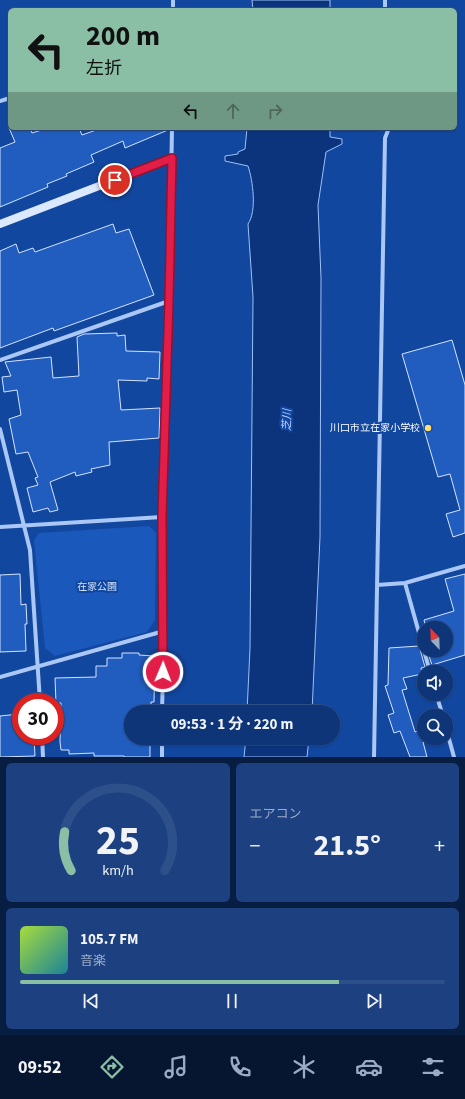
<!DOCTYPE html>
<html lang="ja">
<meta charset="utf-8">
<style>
:root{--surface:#0e3578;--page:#1c4080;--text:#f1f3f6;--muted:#9babc6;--line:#2e508a;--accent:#8abfa5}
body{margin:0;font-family:"Source Sans 3","Noto Sans JP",sans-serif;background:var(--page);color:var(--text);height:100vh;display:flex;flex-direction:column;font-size:15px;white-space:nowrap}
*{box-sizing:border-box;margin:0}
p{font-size:13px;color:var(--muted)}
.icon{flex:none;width:22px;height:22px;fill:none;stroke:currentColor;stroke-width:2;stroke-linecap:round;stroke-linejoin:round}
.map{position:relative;height:757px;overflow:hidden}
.side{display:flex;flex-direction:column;gap:6px;padding:6px;background:#081d42;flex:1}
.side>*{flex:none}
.top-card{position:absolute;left:8px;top:8px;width:449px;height:122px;border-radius:6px;box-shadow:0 1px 3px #0004,0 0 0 1px var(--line);background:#8abfa5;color:#111;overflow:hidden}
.needle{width:26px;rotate:337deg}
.controls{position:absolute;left:417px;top:621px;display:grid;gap:8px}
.controls a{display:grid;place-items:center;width:36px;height:36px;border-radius:50%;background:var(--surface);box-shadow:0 1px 3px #0004,0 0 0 1px var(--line);font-size:20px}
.speed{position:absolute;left:12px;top:693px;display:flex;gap:8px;font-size:20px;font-weight:700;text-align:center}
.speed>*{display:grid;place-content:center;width:52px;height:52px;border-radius:50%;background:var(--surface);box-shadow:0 1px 3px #0004,0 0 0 1px var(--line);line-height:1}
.speed .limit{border:6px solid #d22;background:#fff;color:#111}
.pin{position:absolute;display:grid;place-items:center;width:34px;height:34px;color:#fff;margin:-17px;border:2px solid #fff;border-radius:50%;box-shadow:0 1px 4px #0007}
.me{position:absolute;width:44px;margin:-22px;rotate:1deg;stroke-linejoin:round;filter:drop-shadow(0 0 3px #0008)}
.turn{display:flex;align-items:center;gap:14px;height:84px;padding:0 12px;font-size:18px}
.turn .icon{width:52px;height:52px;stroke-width:2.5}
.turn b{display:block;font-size:28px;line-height:34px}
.lanes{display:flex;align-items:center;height:38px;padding:0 12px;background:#0003;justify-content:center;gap:20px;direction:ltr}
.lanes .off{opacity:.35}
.big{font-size:30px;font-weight:700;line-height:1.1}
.side .widget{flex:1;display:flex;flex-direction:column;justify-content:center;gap:6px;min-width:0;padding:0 14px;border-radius:6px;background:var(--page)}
.side .dial{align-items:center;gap:0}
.dial svg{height:104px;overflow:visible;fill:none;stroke:var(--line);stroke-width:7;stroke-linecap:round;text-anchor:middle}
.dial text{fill:var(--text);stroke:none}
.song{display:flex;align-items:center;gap:12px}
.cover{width:48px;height:48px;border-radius:6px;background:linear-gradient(135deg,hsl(80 70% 55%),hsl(190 70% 35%))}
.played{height:4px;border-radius:2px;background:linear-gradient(90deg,var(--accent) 75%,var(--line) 75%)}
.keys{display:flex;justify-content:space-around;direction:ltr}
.heat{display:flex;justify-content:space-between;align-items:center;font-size:22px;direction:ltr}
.side .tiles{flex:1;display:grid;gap:6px;grid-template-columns:1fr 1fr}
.widget:last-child{grid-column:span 2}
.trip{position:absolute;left:124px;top:705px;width:216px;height:40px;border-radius:20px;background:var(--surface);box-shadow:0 1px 3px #0004,0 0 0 1px var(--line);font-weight:700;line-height:40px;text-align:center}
.tab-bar{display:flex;height:64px;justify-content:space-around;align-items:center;background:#061530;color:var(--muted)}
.tab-bar .icon{width:28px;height:28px}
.tab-bar .on{color:var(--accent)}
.tab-bar b{font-size:18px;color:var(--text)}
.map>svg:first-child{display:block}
</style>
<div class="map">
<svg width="465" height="757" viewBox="0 0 465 757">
<rect width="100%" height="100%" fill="#1247a0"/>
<path fill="#1a58bb" d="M149,526l7,7 -1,87 -8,12 -92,24 -10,-8 -11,-108 5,-7z"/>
<path fill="#0b347c" stroke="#9cc1f8" d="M252,0h78v10h-77z
M247,128h83v9l12,2v5l-16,8 -8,53 3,73 -1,259 -8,175h-65l3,-64 3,-351 -5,-73c9,-13 5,-43 0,-58l-23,-5v-5l13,-2v-2l7,-3z
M246,738h63l-2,19h-63z"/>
<path fill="#205dbf" stroke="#d3e4fe" d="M9,128h21l2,5 16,-5h31l3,7 20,-7h66v2l-43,18 -2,-7 -32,14 3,7 -28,12 1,2 -20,8 1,3 -48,20v-59l15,-6z
M113,224l3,9 13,-4 25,66 -100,36 -1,-3 -53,20v-97l16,-7 3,9 14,-5 2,4z
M117,333v3l8,-1 1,16 34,1 -1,27 -12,-1v3l-29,-1 3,30 39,-2 -1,30 -50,4 1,23 -19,4 1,3 -16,4 -1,-4 -25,10 8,28 -8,2 -2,-4 -15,4 -6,-24 11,-3 -3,-7 3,-1 -10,-25 -12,2 -7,-35 12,-4 -4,-25 -13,2 -2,-15 9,-1 -6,-14 46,-5 2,21 26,-2 -2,-39 7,-3z
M452,340l13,45v148l-12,4 -7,-23 14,-4 -10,-36 -12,3 -36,-123z
M20,574l1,31 5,-1 1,20h-2l1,27 -26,1v-77z
M465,574v81l-33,10 -5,-15h19v-22h-20l-2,-8 30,-9 -9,-32z
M419,646l6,21 -4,1 1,6 -19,4 4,11 -5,1 13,42 9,-3v13h-1l4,15h-17l-10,-26 -6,2 -6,-18 6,-2 -9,-27 3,-1 1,-37z
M122,653h17v2l16,1 -1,46h-3v10h-20v26h19v19h-26v-1h-30v-3l-25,1v-4h-8l-1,-8 1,-39h-5l-1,-25 41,-1v-11h11v-8h15z
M19,714l1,8h1v16l13,-1 1,19 -35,1v-41z"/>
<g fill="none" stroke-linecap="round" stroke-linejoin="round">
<path stroke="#aac7f5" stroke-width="4" d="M173,0v10
M385,0v10
M0,101l10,-3
M0,360l169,-59
M0,429l30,121 10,152
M0,527l162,-10
M405,583l25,89
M377,585l28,-2 60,-17
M0,677l164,-46
M436,694l7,22
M162,712l2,-81 -2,-114 7,-216 3,-173
M446,728l8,29
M42,736l1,21
M162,757v-19
M374,757l11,-619 4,-10"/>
<path stroke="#dbe8fd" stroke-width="8" d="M0,224l172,-66"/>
</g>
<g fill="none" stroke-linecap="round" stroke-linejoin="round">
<defs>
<path id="route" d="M115,180l57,-22 -3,143 -7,216 1,155"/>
</defs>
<use href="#route" stroke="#92132f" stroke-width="10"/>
<use href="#route" stroke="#e11d48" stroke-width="7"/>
</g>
<circle fill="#ffde6e" stroke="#1247a0" stroke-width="1.5" cx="428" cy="428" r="4"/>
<g text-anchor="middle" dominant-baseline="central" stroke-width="4" stroke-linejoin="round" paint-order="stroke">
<g font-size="10" fill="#fff" stroke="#1247a0" text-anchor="end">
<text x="420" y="428">川口市立在家小学校</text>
</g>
<g font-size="10" fill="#d3e4fe" stroke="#1247a0">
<text x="97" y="587">在家公園</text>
</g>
<g font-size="11" font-style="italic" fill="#b7d2fb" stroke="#1247a0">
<text transform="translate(287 420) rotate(-89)">芝川</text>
</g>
</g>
</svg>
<div class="controls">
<a><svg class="needle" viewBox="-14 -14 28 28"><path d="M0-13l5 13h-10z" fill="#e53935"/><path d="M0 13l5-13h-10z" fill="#9babc6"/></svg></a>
<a><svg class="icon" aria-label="sound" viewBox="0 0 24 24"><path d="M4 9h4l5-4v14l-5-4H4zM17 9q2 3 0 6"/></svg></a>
<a><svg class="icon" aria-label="search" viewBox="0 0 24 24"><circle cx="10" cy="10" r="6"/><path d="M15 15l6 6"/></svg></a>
</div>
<div class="speed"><div class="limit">30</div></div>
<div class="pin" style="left:115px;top:180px;background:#d93025"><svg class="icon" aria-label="arrive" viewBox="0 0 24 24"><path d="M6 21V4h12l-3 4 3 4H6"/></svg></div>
<svg class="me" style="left:163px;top:672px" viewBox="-20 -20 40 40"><circle r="17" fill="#e11d48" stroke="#fff" stroke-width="3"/><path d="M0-11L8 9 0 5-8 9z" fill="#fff"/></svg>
<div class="trip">09:53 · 1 分 · 220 m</div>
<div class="top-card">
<div class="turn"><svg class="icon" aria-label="left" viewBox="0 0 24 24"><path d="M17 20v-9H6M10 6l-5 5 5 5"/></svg><div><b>200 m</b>左折</div></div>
<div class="lanes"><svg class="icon" aria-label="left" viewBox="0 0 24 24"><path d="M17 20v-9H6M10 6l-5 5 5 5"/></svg><svg class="icon off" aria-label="ahead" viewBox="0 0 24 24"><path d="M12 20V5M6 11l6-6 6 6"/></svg><svg class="icon off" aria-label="right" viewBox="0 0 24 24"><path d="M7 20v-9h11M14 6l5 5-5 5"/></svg></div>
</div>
</div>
<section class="side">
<div class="tiles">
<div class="widget dial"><svg viewBox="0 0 100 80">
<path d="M14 69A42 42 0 1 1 86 69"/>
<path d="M14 69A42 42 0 0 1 9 39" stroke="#8abfa5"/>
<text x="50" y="56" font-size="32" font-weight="700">25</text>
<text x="50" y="72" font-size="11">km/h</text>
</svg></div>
<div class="widget"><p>エアコン</p>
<div class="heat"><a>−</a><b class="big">21.5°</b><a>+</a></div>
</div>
<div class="widget">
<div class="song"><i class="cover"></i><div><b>105.7 FM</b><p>音楽</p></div></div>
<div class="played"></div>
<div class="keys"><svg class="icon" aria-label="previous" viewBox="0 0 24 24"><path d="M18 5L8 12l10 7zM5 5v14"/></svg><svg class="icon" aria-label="pause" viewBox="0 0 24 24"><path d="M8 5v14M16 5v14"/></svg><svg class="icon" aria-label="next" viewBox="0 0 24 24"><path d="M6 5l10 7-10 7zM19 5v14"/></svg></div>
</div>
</div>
</section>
<nav class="tab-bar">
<b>09:52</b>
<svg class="icon on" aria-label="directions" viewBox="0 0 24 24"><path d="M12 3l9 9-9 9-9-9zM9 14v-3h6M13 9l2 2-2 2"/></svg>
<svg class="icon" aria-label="music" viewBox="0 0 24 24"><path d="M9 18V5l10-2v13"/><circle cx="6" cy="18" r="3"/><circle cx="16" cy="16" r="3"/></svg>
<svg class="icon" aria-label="phone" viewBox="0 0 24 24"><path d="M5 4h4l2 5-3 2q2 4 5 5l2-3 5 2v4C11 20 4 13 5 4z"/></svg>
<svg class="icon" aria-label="climate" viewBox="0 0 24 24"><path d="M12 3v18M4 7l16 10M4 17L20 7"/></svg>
<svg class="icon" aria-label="car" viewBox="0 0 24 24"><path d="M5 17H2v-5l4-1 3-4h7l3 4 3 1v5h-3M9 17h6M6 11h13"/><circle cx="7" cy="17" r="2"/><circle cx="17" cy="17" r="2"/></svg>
<svg class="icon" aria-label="filters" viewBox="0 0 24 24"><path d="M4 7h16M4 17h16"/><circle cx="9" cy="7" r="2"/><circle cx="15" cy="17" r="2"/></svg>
</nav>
